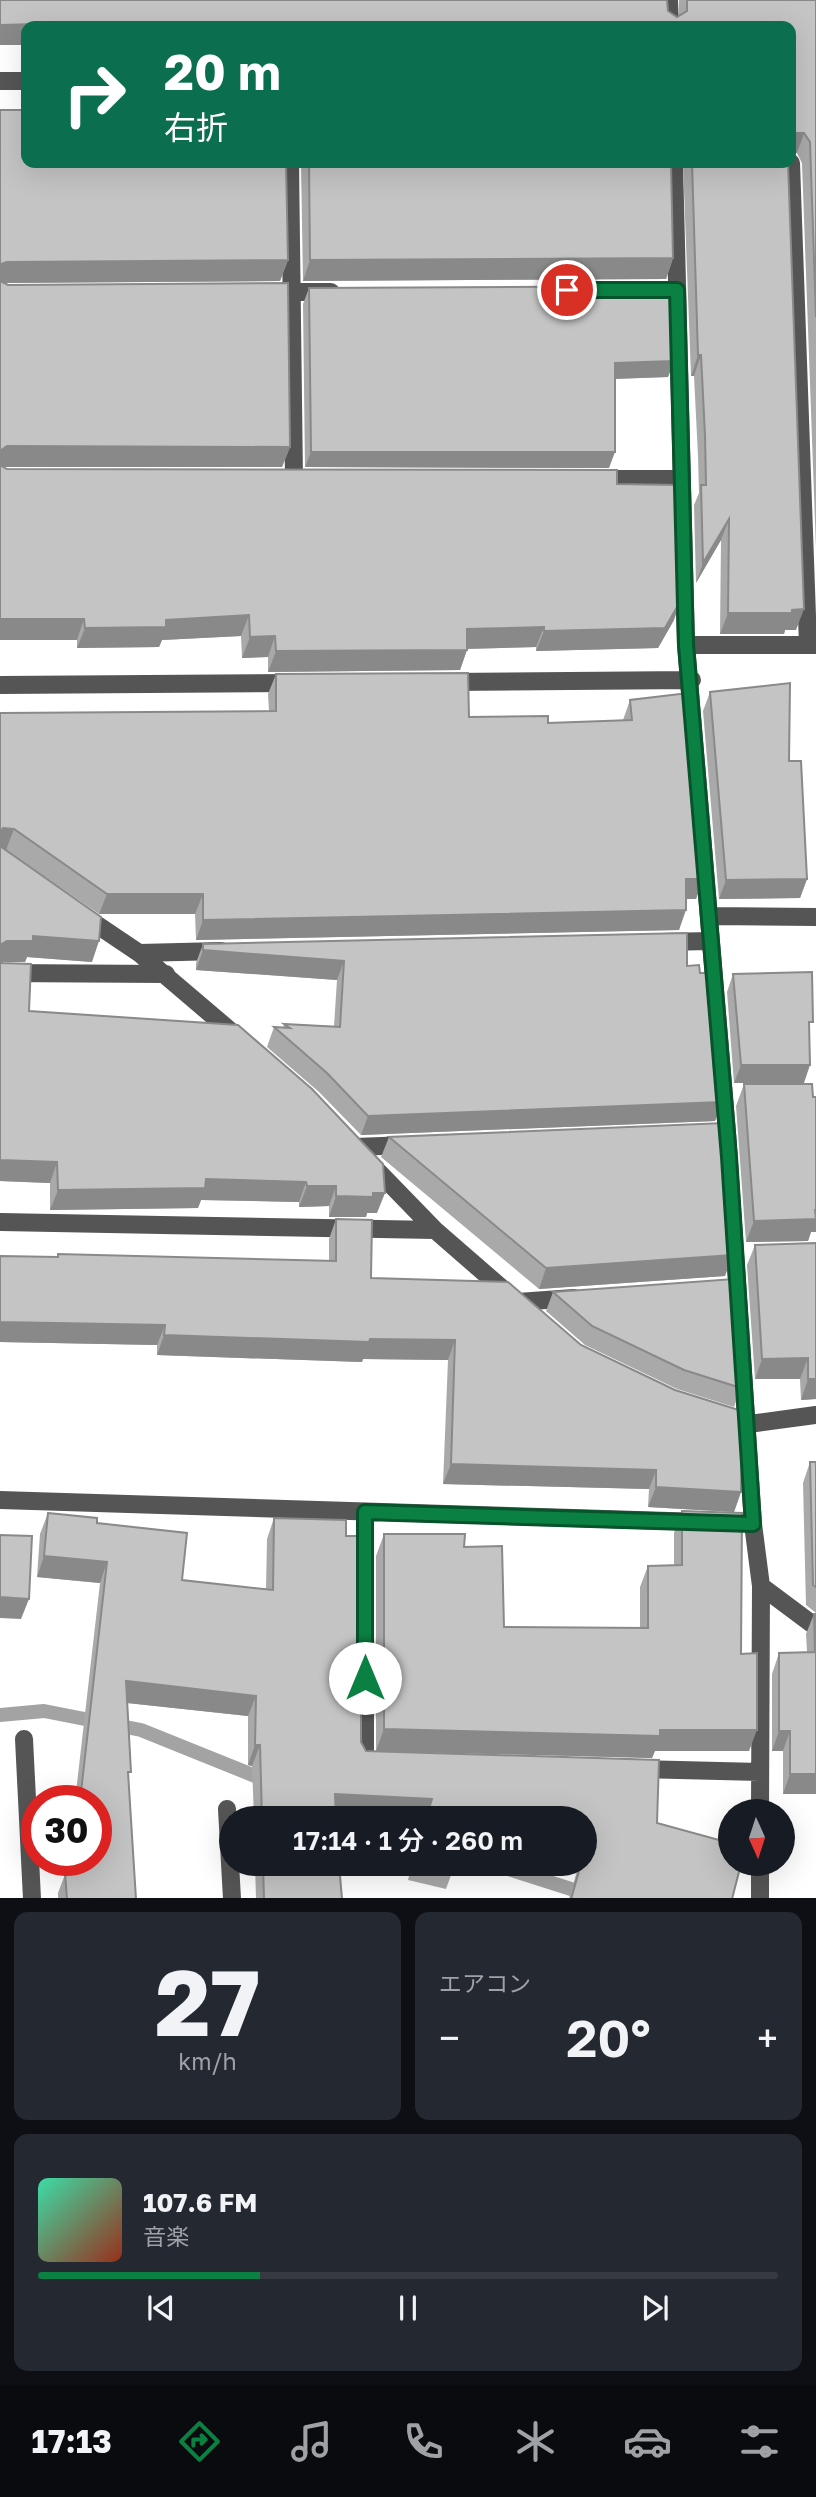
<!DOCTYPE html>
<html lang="ja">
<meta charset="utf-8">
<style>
:root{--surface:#171b24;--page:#242831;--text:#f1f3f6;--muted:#9ea1a6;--line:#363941;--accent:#0b8043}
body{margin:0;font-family:"Golos Text","Noto Sans JP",sans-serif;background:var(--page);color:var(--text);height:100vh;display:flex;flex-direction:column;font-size:26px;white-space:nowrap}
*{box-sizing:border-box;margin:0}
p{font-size:23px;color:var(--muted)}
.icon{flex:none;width:38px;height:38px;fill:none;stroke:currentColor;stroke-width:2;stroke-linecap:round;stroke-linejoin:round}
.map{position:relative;height:1898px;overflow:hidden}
.drawer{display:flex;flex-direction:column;gap:14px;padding:14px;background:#0d0f14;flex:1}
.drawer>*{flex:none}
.top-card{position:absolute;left:21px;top:21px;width:775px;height:147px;border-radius:14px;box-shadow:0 7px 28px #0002;background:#0b6e4f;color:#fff;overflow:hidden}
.needle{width:46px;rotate:177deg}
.buttons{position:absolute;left:718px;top:1799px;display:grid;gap:14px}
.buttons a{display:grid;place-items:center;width:77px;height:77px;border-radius:50%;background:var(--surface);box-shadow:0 7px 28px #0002;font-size:35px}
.speed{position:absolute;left:21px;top:1785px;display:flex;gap:14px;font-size:35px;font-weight:700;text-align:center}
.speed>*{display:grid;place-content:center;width:91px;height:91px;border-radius:50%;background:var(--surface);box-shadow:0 7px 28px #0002;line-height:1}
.speed .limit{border:10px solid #d22;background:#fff;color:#111}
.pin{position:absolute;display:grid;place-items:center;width:60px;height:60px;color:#fff;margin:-30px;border:4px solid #fff;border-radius:50%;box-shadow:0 2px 7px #0007}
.me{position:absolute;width:77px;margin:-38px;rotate:0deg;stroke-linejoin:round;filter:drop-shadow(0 0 5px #0008)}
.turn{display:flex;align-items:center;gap:24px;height:147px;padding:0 28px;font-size:32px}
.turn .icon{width:91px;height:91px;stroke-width:2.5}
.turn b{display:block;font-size:49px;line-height:60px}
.big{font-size:52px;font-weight:600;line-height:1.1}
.drawer .tile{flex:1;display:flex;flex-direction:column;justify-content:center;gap:10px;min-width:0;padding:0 24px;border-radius:14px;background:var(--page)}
.drawer .dial{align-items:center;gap:0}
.dial b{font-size:91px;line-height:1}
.song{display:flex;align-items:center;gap:21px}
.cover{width:84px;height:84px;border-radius:10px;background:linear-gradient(135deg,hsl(160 70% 55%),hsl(10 70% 35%))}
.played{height:7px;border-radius:4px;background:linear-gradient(90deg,var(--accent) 30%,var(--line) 30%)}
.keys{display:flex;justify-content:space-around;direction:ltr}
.heat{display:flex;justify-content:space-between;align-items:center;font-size:38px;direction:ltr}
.drawer .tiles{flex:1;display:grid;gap:14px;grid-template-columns:1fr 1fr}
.tile:last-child{grid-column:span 2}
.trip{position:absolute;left:219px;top:1806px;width:378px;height:70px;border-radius:35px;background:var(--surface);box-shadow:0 7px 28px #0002;font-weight:600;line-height:70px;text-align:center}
.dock{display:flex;height:112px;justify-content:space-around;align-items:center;background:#090b0e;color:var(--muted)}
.dock .icon{width:49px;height:49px}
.dock .active{color:var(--accent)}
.dock b{font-size:32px;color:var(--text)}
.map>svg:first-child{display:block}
</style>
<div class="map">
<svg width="816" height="1899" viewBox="0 0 816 1899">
<rect width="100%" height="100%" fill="#fff"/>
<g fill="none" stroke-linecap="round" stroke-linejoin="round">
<path stroke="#a3a3a3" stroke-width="14" d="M0,1715l44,-4 97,19 129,52
M327,1808l23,10
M493,1864l109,35"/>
<path stroke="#555" stroke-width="18" d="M669,0l1,26
M0,81h26
M290,163l4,316
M674,163l12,482 41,487 26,392 8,62 -1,225
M791,163l17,482
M264,292h67
M594,479h88
M686,645h130
M447,682l245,-2
M0,685l296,-2
M81,914l58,39 101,86
M710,916l106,1
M662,942l49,-1
M139,953l82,-2
M0,973l166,1
M355,1147l53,-2
M367,1160l68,70 77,67
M0,1222l435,8
M518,1302l56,-4
M739,1421l10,3 67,-9
M0,1500l701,22
M365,1512v250h10
M761,1586l55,41
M24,1739l8,160
M638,1769l122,3
M227,1809l5,90
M760,1899v-35"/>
</g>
<path fill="#a9a9a9" d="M0,0l668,11 9,6 2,-1v-16h137v549l-14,-386 -5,-10h-6v-127h-765z
M0,110l288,150 -8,21 -277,2 287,164 -8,20h-279l4,2 610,15 57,136 -16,28 -122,3v-4l-69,2 -7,21 -192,2v-15l-26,1 -1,-22 -79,4 -3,7 -82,1v-8h-77z
M301,163h370l2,95 -7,21 -363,2z
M683,163h105l8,467h-11l-1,4h-64l1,-94 -25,43 -2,-78 5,-12 -1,-37 -4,-80h-3z
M309,288l365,73 -6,16 -53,2 -6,89 -304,-1 -2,-163z
M276,674l193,43 79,6 75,-3 7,-20 73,179 -7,20h-10l-7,31 -483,10 -1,-26h-96l-93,-64 -3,-1 89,113 -65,-5 -2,5h-24l28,49 209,14 139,188h-10l-1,4h-37v-11l-30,1v-5l-98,-2 -3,8 -148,2v-27l-50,-2v-468l269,-2 -1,-17z
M710,692l79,69 18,118 -7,19 -81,1 -16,-188z
M203,944l484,22 13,7 22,129 -7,19 -354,14 -42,-43 -52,-45 7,-20 9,1 1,-4 50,2 3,-46 -141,-10v-7z
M733,974l71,109h-70l-7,-91z
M744,1084l72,13v135h-5l-3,9 -62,1 -10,-136z
M389,1137l336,139 -186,13 -158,-132z
M336,1219l35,59 370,214 -7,20 -86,-5 1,-18 -206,-5 5,-124 -85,-1 -1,3 -205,-7v-10l-157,-3v-86l57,1 1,-3 271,7v-22z
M816,1243v156l-15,1 -1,-21h-45l-8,-114 8,-20z
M553,1292l188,96 -7,19 -57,-18 -92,-44 -39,-34z
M810,1462h6v151l-10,-8 -3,-122z
M682,1511l59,143 8,97h-94l-3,7 -276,-7v-195l8,-22 120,93 136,1v-41l8,-21h26v-33z
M48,1513l49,10 85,57 84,9 1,-50 7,-21 72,18 15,206 5,9 291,72 75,76h-163l10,-35h5v-46h-188l-60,-3v3h-82l-2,-52 -4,-1v-49l-121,-13 1,76 8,120h-78v-6l9,-24 1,-9h28v-59h-21l25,-218 -63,-6 3,-43z
M814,1614h2v180h-33v-43h-11v-77l7,-21 28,-1 -1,-18z
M255,1864h84l3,35h-86z
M412,1864h43l-9,25 -38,-9z"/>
<path fill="#898989" d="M368,22l-1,4h-90l2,-3z
M74,23l-1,3h-47v19h-26v-20z
M793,133h11l-7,20h-6v-17z
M673,258l-7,21 -363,2 7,-21z
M288,260l-8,21 -280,2v-17l1,-2 6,-2z
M698,355h3l-7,21h-3z
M674,361l-6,16 -59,2 6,-16z
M7,446l283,1 -8,20h-282v-16z
M311,452h304l-6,16 -304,-1z
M729,519l-8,21 -25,43 7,-20z
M681,600l-7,20 -16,28 -122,3 8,-20z
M804,609l-8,21h-11l-1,4h-64l8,-21z
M249,615l-8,21 -79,4 -3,7 -82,1 8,-20 81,-8z
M0,619h84l-7,21h-77z
M544,627l-8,20 -77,2 8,-20z
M275,636l-7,21 -26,1 8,-21z
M467,650l-7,20 -192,2 8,-21z
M3,828l11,1 -8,21 -6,-1v-17z
M686,879h17l-7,20h-18z
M807,879l-7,19 -81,1 7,-19z
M107,894h96l-8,20h-96z
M686,910l-7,20 -483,10 7,-20z
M33,936l66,5 -7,21 -65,-5 -2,5h-25v-17l7,-4z
M203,950l141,11 -7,19 -141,-10z
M741,1065h69l-6,18h-70z
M722,1102l-7,19 -354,14 7,-19z
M0,1160l57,2 -7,21 -50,-2z
M206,1179l100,3 -7,20 -98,-2 -3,8 -148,2 8,-20z
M307,1186h29l-7,20 -30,1z
M373,1193h12l-8,20h-10l-1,4h-37l7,-21z
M815,1210h1v22h-5l-3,9 -62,1 8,-21z
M733,1255l-8,21 -186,13 7,-21z
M0,1322l165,3 -8,20 -157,-3z
M164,1335l206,4 85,1 -7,20 -85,-1 -1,3 -205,-7z
M808,1358l-8,21h-45l7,-20z
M808,1379h8v20l-15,1z
M451,1464l205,6 -7,19 -206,-5z
M656,1487l85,5 -7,20 -86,-5z
M44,1556l63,6 -7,21 -63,-6z
M0,1597l29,2 -8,20 -21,-1z
M126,1681l130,15 -8,20 -130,-14z
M384,1729l276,1h97l-8,21h-94l-3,7 -276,-7z
M779,1731h11l-7,20h-11z
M255,1745h5l-8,21 -4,-1z
M790,1774h26v20h-33z
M335,1794l97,5 -7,19h-29l-69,-3z"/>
<path fill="#c4c4c4" stroke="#898989" stroke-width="2" d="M0,0h667l1,11 9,6 10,-6v-11h129v317l-6,-175 -6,-9h-11l-2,3v-110h-423v-4l-89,1v3h-205v-3l-74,2z
M0,110h26v53h260l2,97 -281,2 -6,2 -1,2z
M309,163h362l2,95 -363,2z
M692,163h96l16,446 -12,1v3h-64l1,-94 -26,44 -2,-78h5l-1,-50 -4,-80h-3z
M0,281l8,4 280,-2 2,164 -283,-1 -7,5z
M672,286l2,75 -59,2v89h-304l-2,-164z
M0,465l7,4 610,1v14l62,1 2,115 -16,28 -121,3v-4l-77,2v21l-191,1 -1,-15 -25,1 -1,-22 -83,5v7l-81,1 -1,-9h-84z
M468,673l1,44 79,-1v7l84,-3 -2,-20 58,-7 15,186h-17v31l-483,10v-26h-96l-93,-65 -11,-1 -3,4v-119l276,-2v-37z
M790,683l-1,78h12l6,118 -81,1 -16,-188z
M0,846l101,71 -2,24 -66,-5v5h-26l-7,4z
M687,933v33l12,-1 1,8h11l11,129 -354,14 -41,-43 -53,-46 16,1 -6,-4 56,3 4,-66 -141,-11v-6z
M0,960l2,3 29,1 -2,47 209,14 74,64 71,75 2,29h-12v4l-37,-1v-10h-29l-1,-4 -100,-3 -1,9 -147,2 -1,-28 -57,-2z
M812,972l1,50h-4l1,43h-69l-8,-91z
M744,1084h68l1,13h3v113h-1l1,9 -62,2z
M724,1123l9,132 -187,13 -157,-131z
M336,1219l36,1 -1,58 137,4 73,63 94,45 67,21 -1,81 -85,-5v-17l-205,-6 4,-124 -85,-1 -1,3 -205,-7 1,-10 -165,-3v-66l58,1v-3l278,7z
M816,1243v136h-8v-21l-46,1 -7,-114z
M734,1279l7,109 -57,-18 -92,-44 -39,-34z
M810,1462h6v125l-3,-2z
M682,1511l60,2 -1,141 16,-1v77h-97v6l-276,-7v-195h81l-1,13 38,-1 2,81 144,1v-62l34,-1z
M48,1513l49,5v5l90,10 -5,47 91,10 1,-72 72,2v16h15v206l5,9 293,9 -2,63 73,20v21h11l-9,35h-161l10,-35h3v-12l4,-13h-4v-21h-158l6,-19 -97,-5 1,24h-74l-2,-73h-5l1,-49 -130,-15 5,91h-3l8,127h-69l-2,-26 2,-5 5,1 1,-9h23v-59h-16l27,-239 -63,-6z
M0,1535l32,1 -3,63 -29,-2z
M814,1614h2v160h-26v-43h-11v-78l36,-1z
M263,1864h76l3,35h-78z
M434,1864h21l-1,5z"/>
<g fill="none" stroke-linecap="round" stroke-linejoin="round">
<defs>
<path id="route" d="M365,1678v-166l388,12 -24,-367 -43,-512 -9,-355h-110"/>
</defs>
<use href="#route" stroke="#07532c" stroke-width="18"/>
<use href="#route" stroke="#0b8043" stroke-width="12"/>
</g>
</svg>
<div class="buttons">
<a><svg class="needle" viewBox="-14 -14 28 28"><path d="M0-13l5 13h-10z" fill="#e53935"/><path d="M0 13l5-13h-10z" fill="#9ea1a6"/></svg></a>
</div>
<div class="speed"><div class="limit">30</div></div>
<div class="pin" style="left:567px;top:290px;background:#d93025"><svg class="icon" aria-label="arrive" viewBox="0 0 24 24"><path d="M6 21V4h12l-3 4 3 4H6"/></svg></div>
<svg class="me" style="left:365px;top:1678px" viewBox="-20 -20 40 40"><circle r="19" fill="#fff"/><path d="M0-13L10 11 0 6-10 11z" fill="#0b8043"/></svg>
<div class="trip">17:14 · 1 分 · 260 m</div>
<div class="top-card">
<div class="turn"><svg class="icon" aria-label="right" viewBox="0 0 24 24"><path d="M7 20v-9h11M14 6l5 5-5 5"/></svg><div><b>20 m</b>右折</div></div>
</div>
</div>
<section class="drawer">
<div class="tiles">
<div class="tile dial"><b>27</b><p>km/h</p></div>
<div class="tile"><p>エアコン</p>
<div class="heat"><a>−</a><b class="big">20°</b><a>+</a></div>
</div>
<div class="tile">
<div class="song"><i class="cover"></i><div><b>107.6 FM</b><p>音楽</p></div></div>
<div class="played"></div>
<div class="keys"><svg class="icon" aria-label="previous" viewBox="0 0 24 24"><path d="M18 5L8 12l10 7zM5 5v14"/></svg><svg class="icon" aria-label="pause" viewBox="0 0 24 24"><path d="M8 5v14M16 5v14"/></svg><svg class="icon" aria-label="next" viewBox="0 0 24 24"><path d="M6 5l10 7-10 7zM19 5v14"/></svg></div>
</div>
</div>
</section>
<nav class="dock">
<b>17:13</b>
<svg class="icon active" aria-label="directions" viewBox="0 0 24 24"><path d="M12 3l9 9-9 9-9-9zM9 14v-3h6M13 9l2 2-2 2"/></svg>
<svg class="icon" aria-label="music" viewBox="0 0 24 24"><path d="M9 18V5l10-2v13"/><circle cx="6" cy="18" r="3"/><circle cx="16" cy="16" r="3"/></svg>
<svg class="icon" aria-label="phone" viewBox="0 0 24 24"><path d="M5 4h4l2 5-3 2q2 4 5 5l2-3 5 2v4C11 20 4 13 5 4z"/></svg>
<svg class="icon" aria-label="climate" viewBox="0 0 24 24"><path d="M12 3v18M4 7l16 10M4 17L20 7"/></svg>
<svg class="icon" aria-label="car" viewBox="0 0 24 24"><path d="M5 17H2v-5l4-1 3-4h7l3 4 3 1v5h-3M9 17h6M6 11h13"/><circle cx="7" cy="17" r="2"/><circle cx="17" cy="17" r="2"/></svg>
<svg class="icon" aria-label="filters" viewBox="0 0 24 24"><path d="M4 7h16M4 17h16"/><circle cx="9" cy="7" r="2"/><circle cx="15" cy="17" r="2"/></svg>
</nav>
